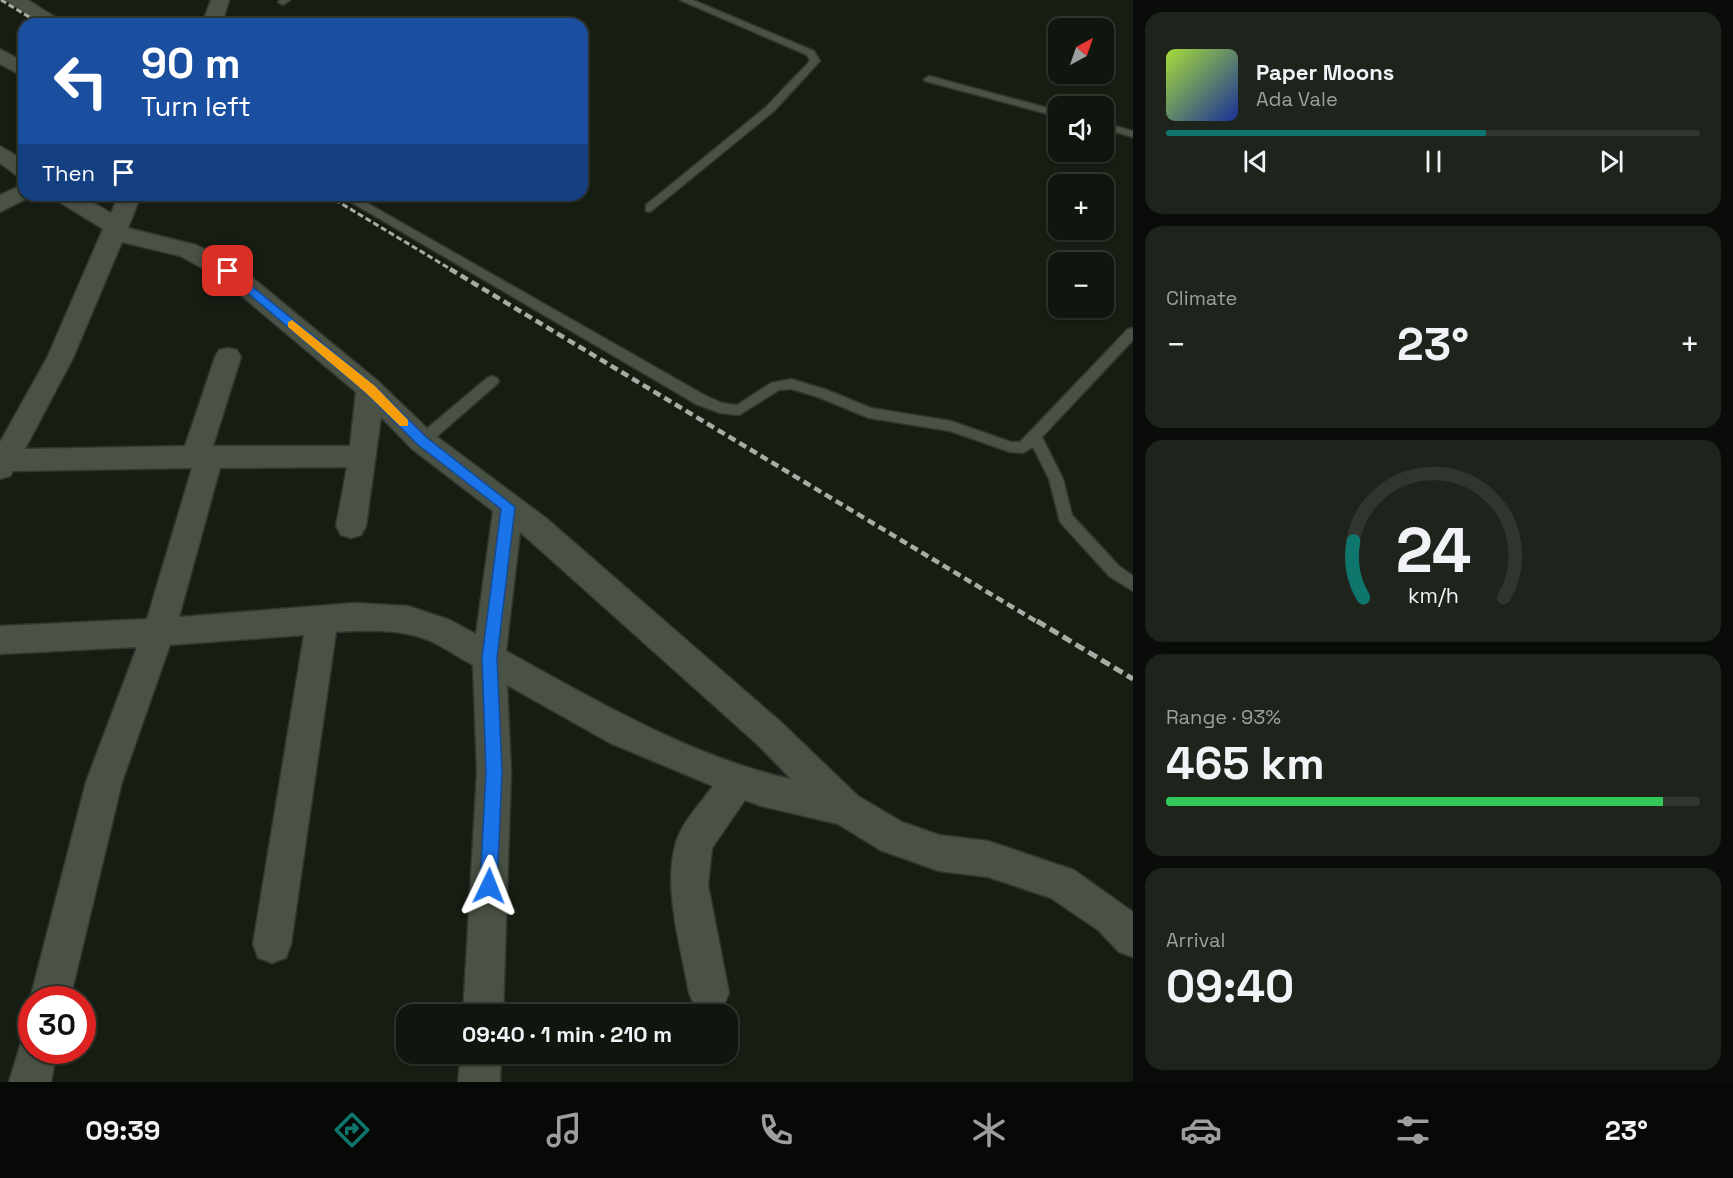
<!DOCTYPE html>
<meta charset="utf-8">
<style>
:root{--surface:#10160e;--page:#1e231c;--text:#f1f3f6;--muted:#9c9f9e;--line:#30352e;--accent:#0f766e}
body{margin:0;font-family:"Space Grotesk",sans-serif;background:var(--page);color:var(--text);height:100vh;display:flex;flex-direction:column;font-size:22px;white-space:nowrap}
*{box-sizing:border-box;margin:0}
p{font-size:20px;color:var(--muted)}
.icon{flex:none;width:33px;height:33px;fill:none;stroke:currentColor;stroke-width:2;stroke-linecap:round;stroke-linejoin:round}
.map{position:relative;flex:1;overflow:hidden}
.details{display:flex;flex-direction:column;gap:12px;padding:12px;background:#090c08;width:600px}
.details>*{flex:none}
.top-card{position:absolute;left:18px;top:18px;width:570px;height:183px;border-radius:18px;box-shadow:0 2px 4px #0004,0 0 0 2px var(--line);background:#1a4fa0;color:#fff;overflow:hidden}
.needle{width:39px;rotate:40deg}
.buttons{position:absolute;left:1048px;top:18px;display:grid;gap:12px}
.buttons a{display:grid;place-items:center;width:66px;height:66px;border-radius:12px;background:var(--surface);box-shadow:0 2px 4px #0004,0 0 0 2px var(--line);font-size:30px}
.speed{position:absolute;left:18px;top:986px;display:flex;gap:12px;font-size:30px;font-weight:700;text-align:center}
.speed>*{display:grid;place-content:center;width:78px;height:78px;border-radius:50%;background:var(--surface);box-shadow:0 2px 4px #0004,0 0 0 2px var(--line);line-height:1}
.speed .limit{border:9px solid #d22;background:#fff;color:#111}
.pin{position:absolute;display:grid;place-items:center;width:51px;height:51px;color:#fff;margin:-26px;border-radius:12px;box-shadow:0 3px 9px #0006}
.me{position:absolute;width:66px;margin:-33px;rotate:2deg;stroke-linejoin:round;filter:drop-shadow(0 0 4px #0008)}
.turn{display:flex;align-items:center;gap:21px;height:126px;padding:0 24px;font-size:27px}
.turn .icon{width:78px;height:78px;stroke-width:2.5}
.turn b{display:block;font-size:42px;line-height:51px}
.then{display:flex;align-items:center;height:57px;padding:0 24px;background:#0003;gap:12px;font-size:22px}
.big{font-size:45px;font-weight:700;line-height:1.1}
.details .card{flex:1;display:flex;flex-direction:column;justify-content:center;gap:9px;min-width:0;padding:0 21px;border-radius:18px;background:var(--page)}
.details .dial{align-items:center;gap:0}
.dial svg{height:156px;overflow:visible;fill:none;stroke:var(--line);stroke-width:7;stroke-linecap:round;text-anchor:middle}
.dial text{fill:var(--text);stroke:none}
.song{display:flex;align-items:center;gap:18px}
.cover{width:72px;height:72px;border-radius:9px;background:linear-gradient(135deg,hsl(80 70% 55%),hsl(230 70% 35%))}
.played{height:6px;border-radius:3px;background:linear-gradient(90deg,var(--accent) 60%,var(--line) 60%)}
.keys{display:flex;justify-content:space-around;direction:ltr}
.heat{display:flex;justify-content:space-between;align-items:center;font-size:33px;direction:ltr}
.charge{height:9px;border-radius:4px;background:linear-gradient(90deg,#34c759 93%,var(--line) 0)}
.trip{position:absolute;left:396px;top:1004px;width:342px;height:60px;border-radius:18px;background:var(--surface);box-shadow:0 2px 4px #0004,0 0 0 2px var(--line);font-weight:700;line-height:60px;text-align:center}
.menu{display:flex;height:96px;justify-content:space-around;align-items:center;background:#060906;color:var(--muted)}
.menu .icon{width:42px;height:42px}
.menu .selected{color:var(--accent)}
.menu b{font-size:27px;color:var(--text)}
main{display:flex;flex:1;min-height:0}
.map>svg:first-child{display:block}
</style>
<main>
<div class="map">
<svg width="1133" height="1082" viewBox="0 0 1133 1082">
<rect width="100%" height="100%" fill="#161e13"/>
<g fill="none" stroke-linecap="round" stroke-linejoin="round">
<defs>
<path id="lane" d="M280,0h10l-7,5 -5,-3z
M680,0h13l121,51 6,10 -46,50 -124,101 -4,-1v-6l120,-98 44,-46 -3,-6z
M929,76l130,35v6l-134,-36 -1,-2z
M1104,123l29,8v6l-29,-8z
M339,195h14l353,201 16,7 15,2 34,-22 20,-4 36,11 44,18 80,13 60,21h9l108,-113 5,-1v12l-91,97 21,42 9,36 47,51 14,10v15l-24,-15 -49,-54 -11,-43 -16,-32 -10,6 -13,-1 -60,-21 -81,-13 -51,-21 -27,-8 -12,1 -40,25 -19,-2 -24,-9z
M492,376l5,2 2,3 -2,3 -70,61h-10l-2,-4 2,-4 70,-59z"/>
<path id="street" d="M6,0h22l38,24h-24z
M211,0h18l-7,24h-20z
M0,49l24,13v15l-24,-13z
M0,146l24,14v17l-8,-2 -16,-12z
M24,184v11l8,1 -32,16v-17z
M53,195h27l31,18 8,-18h22l-13,33 68,17 41,20 142,117 53,51 114,85 236,205 76,73 44,26 37,13 49,6 86,29 59,42v45l-14,-5 -21,-22 -47,-32 -63,-21 -49,-6 -59,-21 -42,-26 -77,-18 -16,-6 -33,48 -4,37 21,108 -6,14 -14,6 -14,-6 -6,-14c-8,-47 -30,-116 -9,-161 8,-16 22,-31 33,-46l-103,-43 -103,-58 4,87 -8,242h-40l14,-242 -4,-107c-15,-8 -29,-18 -45,-25 -27,-11 -63,-10 -92,-8l-45,312 -5,14 -14,5 -14,-5 -5,-14 51,-309 -134,10 -48,137 -52,217h-38v3l-2,-3 56,-217 51,-135 -137,7v-28l147,-7 45,-151 -179,3 -3,5 -10,3v-37l47,-84 56,-129 -47,-29zM122,242l58,14 39,21 137,115 -6,54h-137l28,-89 -4,-7 -9,-2 -9,2 -4,7 -30,89 -160,3 48,-91zM381,417l31,32 81,62 -17,123 -26,-14 -42,-14 -53,-3 -176,14 41,-149 127,-1 -11,59 5,9 10,3 10,-3 5,-9zM520,532l238,213 33,34c-100,-22 -196,-79 -285,-128z
M32,1032v18h25l-6,32h-42l14,-46z
M461,1053h40l-1,29h-42z"/>
</defs>
<use href="#lane" stroke="#313630" stroke-width="3"/>
<use href="#street" stroke="#313630" stroke-width="3"/>
<use href="#lane" fill="#495245" fill-rule="evenodd"/>
<use href="#street" fill="#495245" fill-rule="evenodd"/>
<path stroke="#a6ada4" stroke-width="3" stroke-dasharray="6 3" stroke-linecap="butt" d="M1,0l40,24
M327,195l125,75"/>
<path stroke="#a6ada4" stroke-width="4.5" stroke-dasharray="8 4.5" stroke-linecap="butt" d="M450,269l589,354"/>
<path stroke="#a6ada4" stroke-width="5" stroke-dasharray="10 5" stroke-linecap="butt" d="M1037,621l96,58"/>
</g>
<path fill="#1a73e8" stroke="#114b97" stroke-width="1.5" d="M228,267l147,119 51,51 89,70 -18,151 5,114 -5,114 -2,6 -6,3 -6,-3 -3,-6 6,-114 -4,-114 19,-149 -84,-65 -51,-51 -142,-120 -2,-2z"/>
<path fill="#f59e0b" d="M292,320l83,66 33,34v6h-8l-34,-33 -78,-66v-5z"/>
</svg>
<div class="buttons">
<a><svg class="needle" viewBox="-14 -14 28 28"><path d="M0-13l5 13h-10z" fill="#e53935"/><path d="M0 13l5-13h-10z" fill="#9c9f9e"/></svg></a>
<a><svg class="icon" aria-label="sound" viewBox="0 0 24 24"><path d="M4 9h4l5-4v14l-5-4H4zM17 9q2 3 0 6"/></svg></a>
<a>+</a>
<a>−</a>
</div>
<div class="speed"><div class="limit">30</div></div>
<div class="pin" style="left:228px;top:271px;background:#d93025"><svg class="icon" aria-label="arrive" viewBox="0 0 24 24"><path d="M6 21V4h12l-3 4 3 4H6"/></svg></div>
<svg class="me" style="left:489px;top:886px" viewBox="-20 -20 40 40"><path d="M0-17L14 15 0 8-14 15z" fill="#1a73e8" stroke="#fff" stroke-width="4"/></svg>
<div class="trip">09:40 · 1 min · 210 m</div>
<div class="top-card">
<div class="turn"><svg class="icon" aria-label="left" viewBox="0 0 24 24"><path d="M17 20v-9H6M10 6l-5 5 5 5"/></svg><div><b>90 m</b>Turn left</div></div>
<div class="then">Then<svg class="icon" aria-label="arrive" viewBox="0 0 24 24"><path d="M6 21V4h12l-3 4 3 4H6"/></svg></div>
</div>
</div>
<section class="details">
<div class="card">
<div class="song"><i class="cover"></i><div><b>Paper Moons</b><p>Ada Vale</p></div></div>
<div class="played"></div>
<div class="keys"><svg class="icon" aria-label="previous" viewBox="0 0 24 24"><path d="M18 5L8 12l10 7zM5 5v14"/></svg><svg class="icon" aria-label="pause" viewBox="0 0 24 24"><path d="M8 5v14M16 5v14"/></svg><svg class="icon" aria-label="next" viewBox="0 0 24 24"><path d="M6 5l10 7-10 7zM19 5v14"/></svg></div>
</div>
<div class="card"><p>Climate</p>
<div class="heat"><a>−</a><b class="big">23°</b><a>+</a></div>
</div>
<div class="card dial"><svg viewBox="0 0 100 80">
<path d="M14 69A42 42 0 1 1 86 69"/>
<path d="M14 69A42 42 0 0 1 9 40" stroke="#0f766e"/>
<text x="50" y="56" font-size="32" font-weight="700">24</text>
<text x="50" y="72" font-size="11">km/h</text>
</svg></div>
<div class="card"><p>Range · 93%</p><b class="big">465 km</b><div class="charge"></div></div>
<div class="card"><p>Arrival</p><b class="big">09:40</b></div>
</section>
</main>
<nav class="menu">
<b>09:39</b>
<svg class="icon selected" aria-label="directions" viewBox="0 0 24 24"><path d="M12 3l9 9-9 9-9-9zM9 14v-3h6M13 9l2 2-2 2"/></svg>
<svg class="icon" aria-label="music" viewBox="0 0 24 24"><path d="M9 18V5l10-2v13"/><circle cx="6" cy="18" r="3"/><circle cx="16" cy="16" r="3"/></svg>
<svg class="icon" aria-label="phone" viewBox="0 0 24 24"><path d="M5 4h4l2 5-3 2q2 4 5 5l2-3 5 2v4C11 20 4 13 5 4z"/></svg>
<svg class="icon" aria-label="climate" viewBox="0 0 24 24"><path d="M12 3v18M4 7l16 10M4 17L20 7"/></svg>
<svg class="icon" aria-label="car" viewBox="0 0 24 24"><path d="M5 17H2v-5l4-1 3-4h7l3 4 3 1v5h-3M9 17h6M6 11h13"/><circle cx="7" cy="17" r="2"/><circle cx="17" cy="17" r="2"/></svg>
<svg class="icon" aria-label="filters" viewBox="0 0 24 24"><path d="M4 7h16M4 17h16"/><circle cx="9" cy="7" r="2"/><circle cx="15" cy="17" r="2"/></svg>
<b>23°</b>
</nav>
